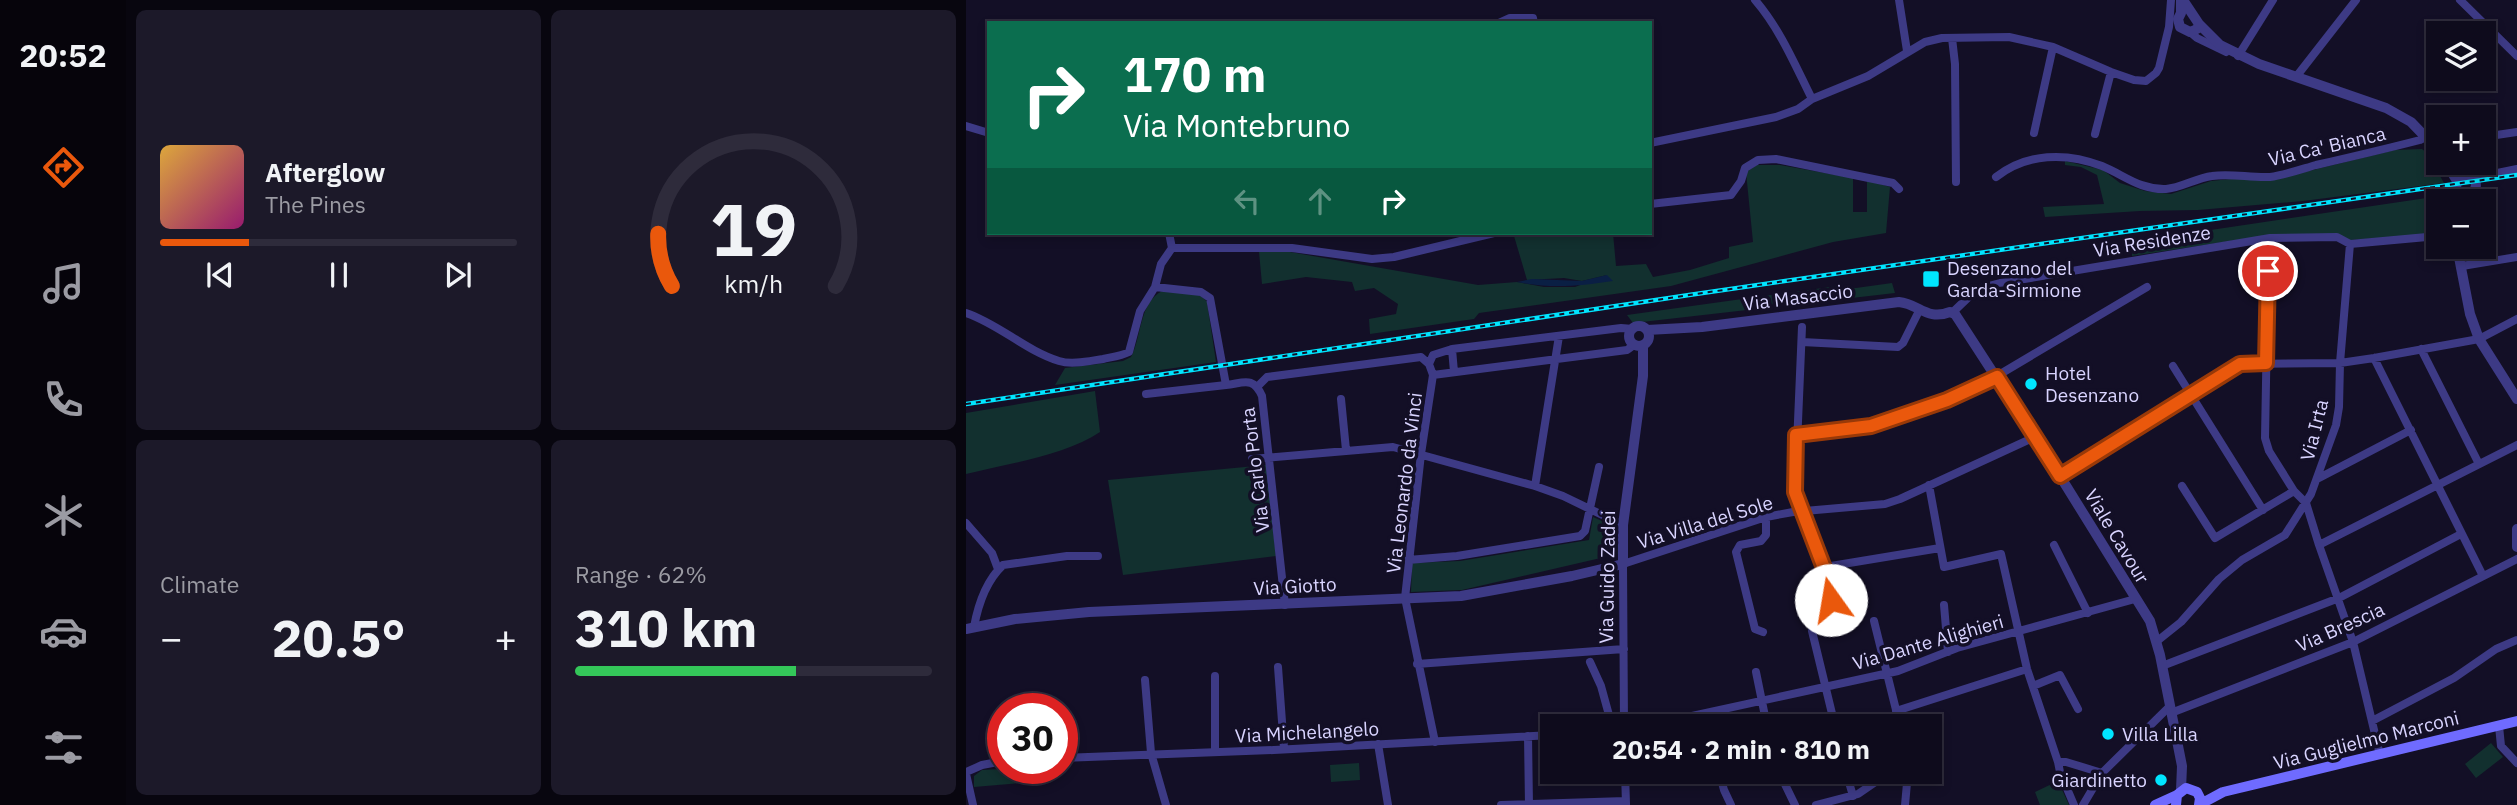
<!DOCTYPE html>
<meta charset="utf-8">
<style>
:root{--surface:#0e0b1c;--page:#1c1929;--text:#f1f3f6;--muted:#9b9ba3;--line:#2e2b3b;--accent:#ea580c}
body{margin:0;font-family:"IBM Plex Sans",sans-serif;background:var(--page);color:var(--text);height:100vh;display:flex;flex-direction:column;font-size:26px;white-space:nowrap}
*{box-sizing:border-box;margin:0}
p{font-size:23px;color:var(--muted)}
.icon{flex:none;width:38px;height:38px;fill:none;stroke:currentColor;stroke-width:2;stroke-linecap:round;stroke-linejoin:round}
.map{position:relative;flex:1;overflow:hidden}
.details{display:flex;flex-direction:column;gap:10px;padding:10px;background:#08060f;width:840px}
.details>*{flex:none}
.banner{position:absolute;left:21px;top:21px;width:665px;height:214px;border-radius:0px;box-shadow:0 4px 10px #0003,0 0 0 2px var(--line);background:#0b6e4f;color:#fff;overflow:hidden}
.fabs{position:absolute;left:1460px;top:21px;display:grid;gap:14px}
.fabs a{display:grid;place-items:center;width:70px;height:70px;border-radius:0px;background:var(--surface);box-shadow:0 4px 10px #0003,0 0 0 2px var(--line);font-size:35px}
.speed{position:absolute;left:21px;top:693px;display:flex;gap:14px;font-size:35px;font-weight:700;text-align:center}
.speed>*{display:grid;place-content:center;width:91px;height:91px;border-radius:50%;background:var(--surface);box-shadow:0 4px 10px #0003,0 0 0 2px var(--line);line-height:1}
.speed .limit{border:10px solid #d22;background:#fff;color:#111}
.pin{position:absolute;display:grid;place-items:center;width:60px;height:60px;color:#fff;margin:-30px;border:4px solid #fff;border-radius:50%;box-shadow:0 2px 7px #0007}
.me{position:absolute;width:77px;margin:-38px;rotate:347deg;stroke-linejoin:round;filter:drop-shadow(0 0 5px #0008)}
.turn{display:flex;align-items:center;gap:24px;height:147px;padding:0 21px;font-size:32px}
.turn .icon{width:91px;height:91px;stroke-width:2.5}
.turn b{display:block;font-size:49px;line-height:60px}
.lanes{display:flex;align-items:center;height:66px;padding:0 21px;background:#0003;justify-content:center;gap:35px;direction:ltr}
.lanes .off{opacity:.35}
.big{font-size:52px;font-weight:800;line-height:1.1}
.details .card{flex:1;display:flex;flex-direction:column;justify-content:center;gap:10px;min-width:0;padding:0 24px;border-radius:10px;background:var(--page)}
.details .dial{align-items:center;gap:0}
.dial svg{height:182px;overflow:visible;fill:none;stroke:var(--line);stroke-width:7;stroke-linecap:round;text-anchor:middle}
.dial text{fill:var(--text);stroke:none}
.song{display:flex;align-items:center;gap:21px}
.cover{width:84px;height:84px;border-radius:10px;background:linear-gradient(135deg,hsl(40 70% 55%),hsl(320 70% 35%))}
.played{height:7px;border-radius:4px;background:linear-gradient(90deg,var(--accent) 25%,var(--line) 25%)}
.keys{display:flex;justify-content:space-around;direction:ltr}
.heat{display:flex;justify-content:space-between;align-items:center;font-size:38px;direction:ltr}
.charge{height:10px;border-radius:5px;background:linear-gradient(90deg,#34c759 62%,var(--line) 0)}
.details .tiles{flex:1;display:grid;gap:10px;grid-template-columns:repeat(2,1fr)}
.trip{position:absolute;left:574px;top:714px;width:402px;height:70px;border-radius:0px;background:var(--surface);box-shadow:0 4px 10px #0003,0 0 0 2px var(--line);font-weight:800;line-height:70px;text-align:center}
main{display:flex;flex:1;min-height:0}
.tabs{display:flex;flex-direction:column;width:126px;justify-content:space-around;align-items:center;background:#06040b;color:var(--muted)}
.tabs .icon{width:49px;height:49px}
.tabs .on{color:var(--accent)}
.tabs b{font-size:32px;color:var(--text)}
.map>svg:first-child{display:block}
</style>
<main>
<nav class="tabs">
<b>20:52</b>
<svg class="icon on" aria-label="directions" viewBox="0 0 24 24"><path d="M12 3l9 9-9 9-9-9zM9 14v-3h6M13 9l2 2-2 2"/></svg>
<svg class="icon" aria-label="music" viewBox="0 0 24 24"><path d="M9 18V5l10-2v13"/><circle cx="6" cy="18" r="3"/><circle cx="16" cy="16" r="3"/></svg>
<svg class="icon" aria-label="phone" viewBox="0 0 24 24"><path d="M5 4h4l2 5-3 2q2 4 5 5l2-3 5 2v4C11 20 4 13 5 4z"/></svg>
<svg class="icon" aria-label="climate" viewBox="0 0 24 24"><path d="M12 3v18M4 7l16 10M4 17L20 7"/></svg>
<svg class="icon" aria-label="car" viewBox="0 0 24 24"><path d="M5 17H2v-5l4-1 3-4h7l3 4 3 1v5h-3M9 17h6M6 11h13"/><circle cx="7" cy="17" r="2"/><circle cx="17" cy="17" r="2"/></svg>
<svg class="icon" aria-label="filters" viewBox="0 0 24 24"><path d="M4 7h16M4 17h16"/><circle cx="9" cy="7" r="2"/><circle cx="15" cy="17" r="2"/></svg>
</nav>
<section class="details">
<div class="tiles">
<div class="card">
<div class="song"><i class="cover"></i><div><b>Afterglow</b><p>The Pines</p></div></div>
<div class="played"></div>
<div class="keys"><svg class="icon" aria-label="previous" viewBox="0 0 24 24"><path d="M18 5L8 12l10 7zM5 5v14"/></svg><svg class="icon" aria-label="pause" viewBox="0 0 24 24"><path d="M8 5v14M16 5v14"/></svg><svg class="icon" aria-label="next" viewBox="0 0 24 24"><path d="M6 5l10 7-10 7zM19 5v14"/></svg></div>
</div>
<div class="card dial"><svg viewBox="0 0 100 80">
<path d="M14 69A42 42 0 1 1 86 69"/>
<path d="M14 69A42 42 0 0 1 8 46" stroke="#ea580c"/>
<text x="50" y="56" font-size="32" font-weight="700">19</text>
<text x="50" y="72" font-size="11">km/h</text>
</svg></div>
<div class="card"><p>Climate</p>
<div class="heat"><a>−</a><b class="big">20.5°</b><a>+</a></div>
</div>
<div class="card"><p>Range · 62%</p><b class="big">310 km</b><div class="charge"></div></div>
</div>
</section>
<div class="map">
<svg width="1551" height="805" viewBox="0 0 1551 805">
<rect width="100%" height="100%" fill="#130f26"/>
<path fill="#12302f" d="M1456,149l5,4 17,30 -141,18 -105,9 -58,1 -95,6 -2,-10 61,-3 -7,-29 -16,-8 -16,-2v-4l38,9 17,13 25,8 26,3 40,-13 29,-3 28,3 127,-31z
M791,165h23l73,13v34h14v-32l23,7 -4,46 -53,9 -162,44 -192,27 -5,6 -104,15 -1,-15 27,-5 2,-10 -24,-16 -19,3 -3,-9 -46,-5 -44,7 -3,-32h31l188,33 39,-3 27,5h31l32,-12 -25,6 -18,-3 -37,2 -13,-44 1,-3h98l3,33 30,-2 7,13 37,-7 39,-12v-11l24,-5 -7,-70z
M1481,195l-1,6h-8v24l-7,10 -81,5 -80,-5 -138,21v-4l26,-4 -1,-10z
M926,283l3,10 -262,30 -6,-8 210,-29 19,2z
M196,291c14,1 36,-2 45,11l9,60 -161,23 10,-17 58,-7 8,-4c11,-21 8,-54 31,-66z
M129,391l5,41c-34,23 -93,32 -134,42v-61z
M300,465l10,91 -153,19 -15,-95z
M627,517l25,11v26l-156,36 -51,2 1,-29 48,-2 129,-21z
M1525,743l12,14 -27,21 -11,-14z
M393,763l1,17 -29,2 -1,-17z
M53,768l2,15 -47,4v-11l8,-6z
M1092,781l11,24h-29l-5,-13z"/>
<path fill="#0a1f44" d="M641,275l6,6c-35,5 -60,8 -96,1l15,-3 50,2z"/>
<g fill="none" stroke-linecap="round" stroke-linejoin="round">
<path stroke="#3d3a85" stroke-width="8" d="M789,0c25,29 40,65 57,99
M933,0l8,51
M1494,0l57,56
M533,23l11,-5h23l1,5
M1224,32l7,6 29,14
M986,38l3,26 1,118
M1272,56l35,-56
M1330,77l60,-77
M0,126l23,7
M1068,133l19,-86
M1129,134l16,-62
M1517,137l34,-5
M684,143l126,-26 22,-8 14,-10 56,-23 57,-34 17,-4 67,-1 44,10 58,25 23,8 12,1 10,-8 3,-5 10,-41 2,-27
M1030,177c31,-24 70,-25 106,-11 22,9 38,24 64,23 15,-1 30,-11 46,-13 19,-3 38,2 58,1 15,-2 32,-8 46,-12 35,-8 69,-16 104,-25l5,-3
M1507,178l44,-9
M684,204l81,-9 10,-14 4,-13 13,-8 18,-1 117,24 6,6
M1384,244l88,-8
M206,248h120l80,11 22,-2 100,-24
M1496,266l55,-9
M1302,271l-3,167 4,13 25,40 12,12 13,42 34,97 27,113
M189,287l46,5 9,6 16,87c18,-2 27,-9 36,11l23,209
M0,313c33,11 60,38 93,48 13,4 30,0 44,-2 9,-2 18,-3 26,-7l11,-41 15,-24 6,-23 11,-16 -3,-15
M986,313l25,-24 23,-6 270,-45 67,-1 13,7
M836,327l-7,165 29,76 7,32
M836,342l96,5 5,-4 16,-32
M486,349l2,23
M1455,349l58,115
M1408,358l109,218
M463,364l4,-9 19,-6 169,-21 12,1
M1207,366l90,144
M467,375l194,-25 7,-5
M292,386l9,-9 154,-20 8,7 4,11 -12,79 -16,144 30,144
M180,394l80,-9
M375,399l5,51
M830,435l75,-9 104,-37 172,-102
M286,459l141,-12 142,39 28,10 60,29
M1094,476l180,-112 100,-1 34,-5 105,-19 38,-20
M1353,478l92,-48
M963,485l15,82 57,-13 26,115 31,93 2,10 14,33
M569,486l24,-150
M1216,486l33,52 79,-47
M0,523l26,30 6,16
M1088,545l34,68
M1353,545l198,-100
M442,560l49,-4 123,-20 5,-5 14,-64
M865,566l109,-18
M978,605l4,47
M908,621l26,105
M8,627c4,-22 12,-46 29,-62l64,-9h31
M846,631l23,95
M797,632l-8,-3 -19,-77 4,-7 21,-4 5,-6v-18
M1190,642l25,-20 38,-43 23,-19 43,-25 26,-41 25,-69 3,-18 1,-44 10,-119
M624,662l11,24 11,40
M451,664l207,-15
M1196,666l177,-68 122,-64
M312,667l6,82
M790,672l11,54
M249,676v76
M179,680l6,73 15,52
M1067,686l27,-11 18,34
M930,711l131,-42
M1205,713l182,-71 164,-83
M738,714l4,12
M1406,721l82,-43 42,-29 21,-9
M658,726l-1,-162 143,-47 27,-5 92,-8 15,-5 135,-62
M680,726l252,-55 59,-23 178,-49
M1533,726l2,20 16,17
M562,736l1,69
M412,744l10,61
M96,758l212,-8 278,-15
M1092,762h8l36,11
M0,772l16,-7 21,-4
M659,772l1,32
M753,772l5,18 7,15
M813,772l16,33
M880,772l7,24
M0,774l7,31
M535,805l124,-4
M850,805l42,-11 32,-22
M939,805l3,-33
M1117,805l19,-32 68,-67"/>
<path stroke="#3d3a85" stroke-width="10" d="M1215,0v13l-3,6 2,8 10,5 7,-3 2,-5
M1217,0l16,24 21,21 39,19 127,44 25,14 27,28
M1480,163l11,18 -1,7 4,6 -2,7
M1491,181l9,-6c10,2 13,11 6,19h-12
M1491,247l13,67 9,25 38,60
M663 336a10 10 0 1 1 20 0a10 10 0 1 1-20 0Z
M681,330l55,-3 197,-25c20,2 28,19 51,10l5,2 105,162 90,145 10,34 22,111 -1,24
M1551,529v18
M0,629l49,-10 74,-7 372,-16 111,-20 51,-12v-39l20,-149v-30"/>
<path stroke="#6f6bff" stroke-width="10" d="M1189,805l22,-10
M1210,805l1,-10 9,-7 11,4 3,6 -1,7
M1233,805l24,-13 294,-71"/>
<defs>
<path id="rail" d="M0,404l723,-109 828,-120"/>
</defs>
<use href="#rail" stroke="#00e5ff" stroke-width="4.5"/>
<use href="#rail" stroke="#130f26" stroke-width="2" stroke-dasharray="5" stroke-linecap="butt"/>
</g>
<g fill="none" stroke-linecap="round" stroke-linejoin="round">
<defs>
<path id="route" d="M865,600l-7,-32 -29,-76 1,-57 75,-9 76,-26 50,-23 63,99 180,-112 26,-1 2,-92"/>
</defs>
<use href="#route" stroke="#983908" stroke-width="18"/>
<use href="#route" stroke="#ea580c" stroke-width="12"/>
</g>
<g fill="#00e5ff" stroke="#130f26" stroke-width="2.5">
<rect x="956" y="270" width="18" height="18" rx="3.5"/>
<circle cx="1065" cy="384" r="7"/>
<circle cx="1142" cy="734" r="7"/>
<circle cx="1195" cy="780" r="7"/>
</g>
<g text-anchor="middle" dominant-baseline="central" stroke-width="7" stroke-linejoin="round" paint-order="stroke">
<g font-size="19" fill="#d9d4ff" stroke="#130f26">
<text transform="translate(1361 146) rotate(-13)">Via Ca' Bianca</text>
<text transform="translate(1186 241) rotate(-9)">Via Residenze</text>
<text transform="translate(832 297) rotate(-7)">Via Masaccio</text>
<text transform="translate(1348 430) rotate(-76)">Via Irta</text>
<text transform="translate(289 470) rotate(-97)">Via Carlo Porta</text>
<text transform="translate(438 483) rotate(-83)">Via Leonardo da Vinci</text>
<text transform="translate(739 522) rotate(-17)">Via Villa del Sole</text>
<text transform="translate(1151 536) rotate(59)">Viale Cavour</text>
<text transform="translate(641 577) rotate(-89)">Via Guido Zadei</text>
<text transform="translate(329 586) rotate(-3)">Via Giotto</text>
<text transform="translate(1374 627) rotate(-24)">Via Brescia</text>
<text transform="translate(962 642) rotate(-16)">Via Dante Alighieri</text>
<text transform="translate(341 732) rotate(-3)">Via Michelangelo</text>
<text transform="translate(1400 740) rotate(-14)">Via Guglielmo Marconi</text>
</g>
<g font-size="19" fill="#d9d4ff" stroke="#130f26" text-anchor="start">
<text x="981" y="268">Desenzano del<tspan x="981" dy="22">Garda-Sirmione</tspan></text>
<text x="1079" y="373">Hotel<tspan x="1079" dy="22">Desenzano</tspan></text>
<text x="1156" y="734">Villa Lilla</text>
<text x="1181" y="780" text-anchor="end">Giardinetto</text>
</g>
</g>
</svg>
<div class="fabs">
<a><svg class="icon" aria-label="layers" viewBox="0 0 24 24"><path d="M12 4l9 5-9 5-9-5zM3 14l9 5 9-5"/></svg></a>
<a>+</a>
<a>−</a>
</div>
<div class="speed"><div class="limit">30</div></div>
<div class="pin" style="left:1302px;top:271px;background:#d93025"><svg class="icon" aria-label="arrive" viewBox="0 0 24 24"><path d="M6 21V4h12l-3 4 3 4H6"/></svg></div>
<svg class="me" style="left:865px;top:600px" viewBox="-20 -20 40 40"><circle r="19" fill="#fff"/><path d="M0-13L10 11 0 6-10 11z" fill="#ea580c"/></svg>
<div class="trip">20:54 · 2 min · 810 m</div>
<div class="banner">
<div class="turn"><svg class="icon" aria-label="right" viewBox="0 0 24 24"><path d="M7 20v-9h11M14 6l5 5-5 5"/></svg><div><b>170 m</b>Via Montebruno</div></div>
<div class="lanes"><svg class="icon off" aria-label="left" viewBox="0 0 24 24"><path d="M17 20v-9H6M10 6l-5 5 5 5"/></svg><svg class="icon off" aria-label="ahead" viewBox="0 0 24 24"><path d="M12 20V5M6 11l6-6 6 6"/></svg><svg class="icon" aria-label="right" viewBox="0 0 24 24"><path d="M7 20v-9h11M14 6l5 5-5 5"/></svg></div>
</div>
</div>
</main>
